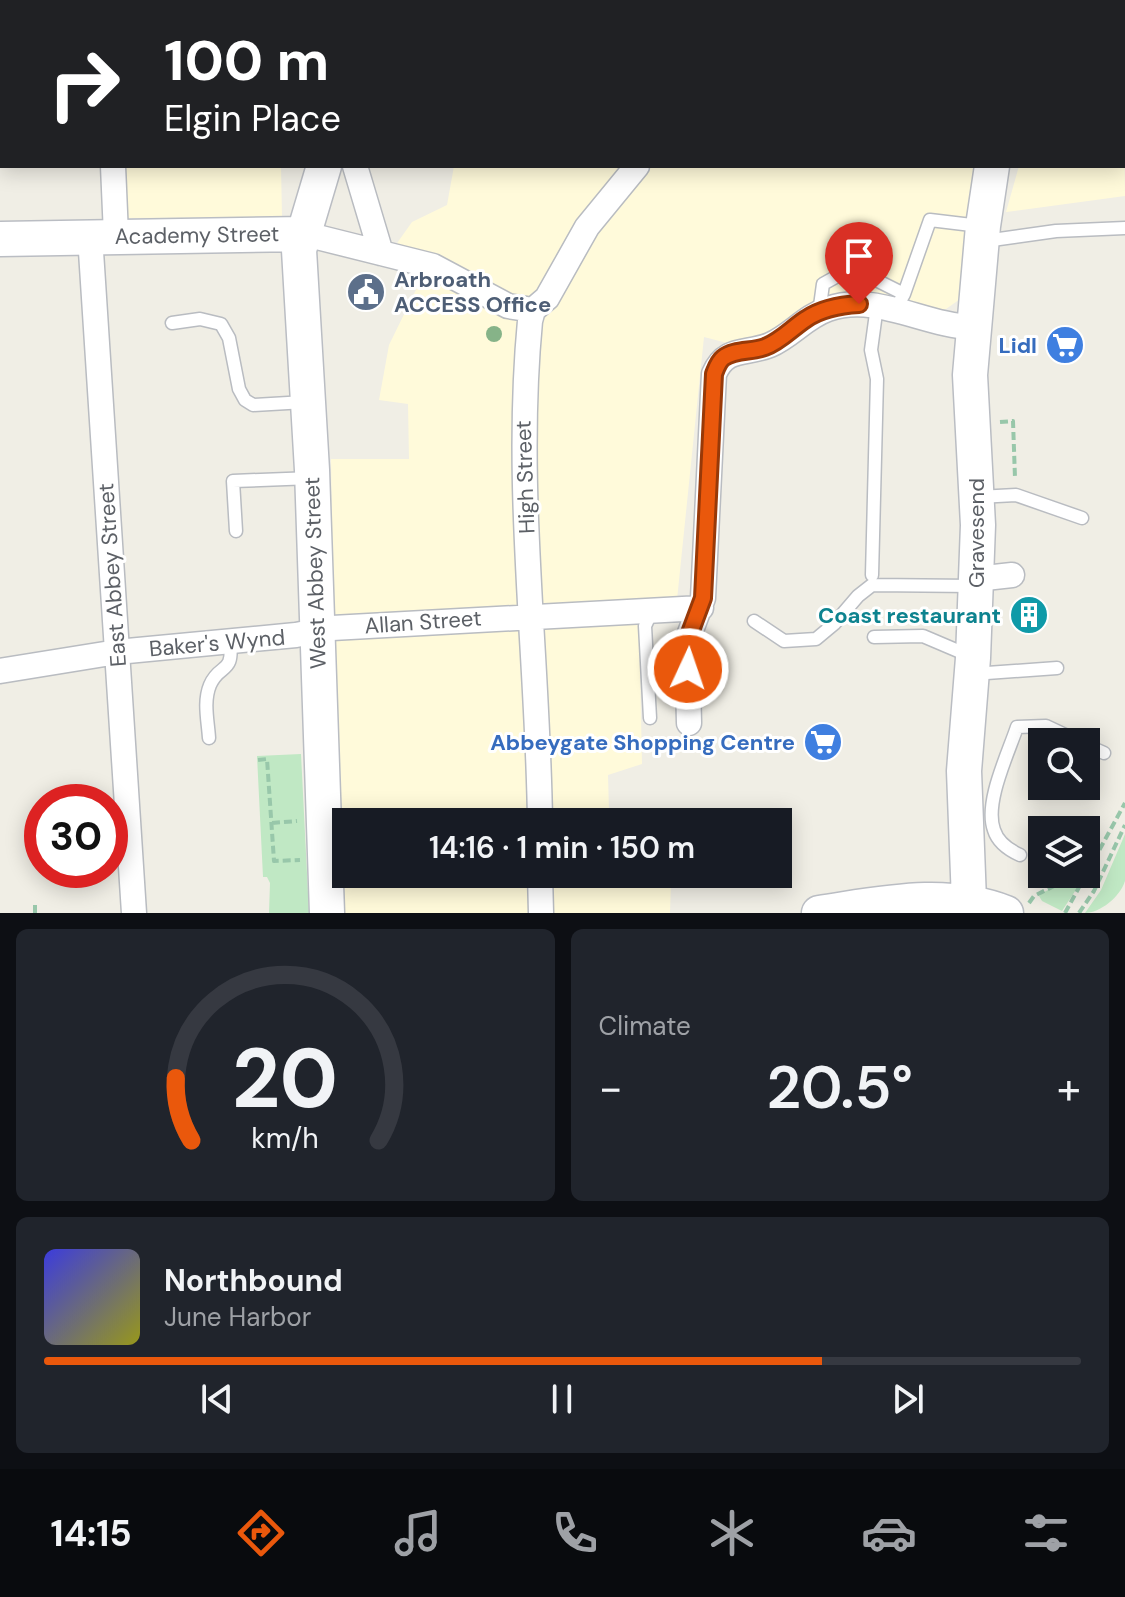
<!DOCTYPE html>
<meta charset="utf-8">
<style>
:root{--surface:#171b24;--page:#20242c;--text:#f1f3f6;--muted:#9ea1a6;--line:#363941;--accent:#ea580c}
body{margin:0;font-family:"DM Sans",sans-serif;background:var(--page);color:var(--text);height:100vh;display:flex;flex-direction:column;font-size:30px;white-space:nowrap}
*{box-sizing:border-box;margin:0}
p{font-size:26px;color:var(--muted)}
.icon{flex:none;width:44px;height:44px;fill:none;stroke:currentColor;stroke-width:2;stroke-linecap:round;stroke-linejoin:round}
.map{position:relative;height:913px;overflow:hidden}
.sheet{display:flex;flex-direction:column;gap:16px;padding:16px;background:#0d0f14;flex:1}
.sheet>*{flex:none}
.banner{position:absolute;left:0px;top:0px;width:1126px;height:168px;box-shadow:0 4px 20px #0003;background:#202124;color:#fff;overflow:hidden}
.buttons{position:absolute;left:1028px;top:728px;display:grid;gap:16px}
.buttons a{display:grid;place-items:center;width:72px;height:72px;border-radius:0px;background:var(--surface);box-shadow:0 4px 20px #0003;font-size:40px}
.speed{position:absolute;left:24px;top:784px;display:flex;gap:16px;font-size:40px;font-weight:700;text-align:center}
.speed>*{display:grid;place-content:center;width:104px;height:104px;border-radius:50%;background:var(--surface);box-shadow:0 4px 20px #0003;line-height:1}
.speed .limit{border:12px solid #d22;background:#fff;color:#111}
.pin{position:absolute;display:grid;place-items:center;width:68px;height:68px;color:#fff;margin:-82px -34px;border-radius:50% 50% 50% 0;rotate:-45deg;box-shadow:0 0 8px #0007}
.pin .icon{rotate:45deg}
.me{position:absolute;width:88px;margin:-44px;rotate:3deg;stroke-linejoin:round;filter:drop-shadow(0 0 6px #0008)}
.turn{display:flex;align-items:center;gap:28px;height:168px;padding:0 32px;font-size:36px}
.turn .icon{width:104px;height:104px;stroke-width:2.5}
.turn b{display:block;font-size:56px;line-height:68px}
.big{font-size:60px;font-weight:600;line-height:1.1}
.sheet .card{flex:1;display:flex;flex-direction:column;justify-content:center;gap:12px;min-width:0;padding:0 28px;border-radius:12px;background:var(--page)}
.sheet .dial{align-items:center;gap:0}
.dial svg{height:208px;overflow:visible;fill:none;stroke:var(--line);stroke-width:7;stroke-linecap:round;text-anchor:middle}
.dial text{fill:var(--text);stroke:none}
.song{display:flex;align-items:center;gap:24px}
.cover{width:96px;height:96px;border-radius:12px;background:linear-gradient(135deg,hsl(240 70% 55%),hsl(60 70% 35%))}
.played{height:8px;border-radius:4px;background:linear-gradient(90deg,var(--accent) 75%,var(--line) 75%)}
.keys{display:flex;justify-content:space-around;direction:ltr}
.heat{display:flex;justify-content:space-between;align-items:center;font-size:44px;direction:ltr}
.sheet .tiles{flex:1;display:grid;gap:16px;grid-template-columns:1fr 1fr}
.card:last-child{grid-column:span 2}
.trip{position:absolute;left:332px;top:808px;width:460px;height:80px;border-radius:0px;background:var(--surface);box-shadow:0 4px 20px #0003;font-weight:600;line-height:80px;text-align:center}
.tabs{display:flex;height:128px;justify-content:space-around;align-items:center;background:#090b0e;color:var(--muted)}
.tabs .icon{width:56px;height:56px}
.tabs .active{color:var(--accent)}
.tabs b{font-size:36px;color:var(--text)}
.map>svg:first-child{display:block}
</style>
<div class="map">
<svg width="1125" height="913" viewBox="0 0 1125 913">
<rect width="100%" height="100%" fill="#f0eee5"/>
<path fill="#fffada" d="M606,0h500l6,2h-507z
M1124,111l1,85 -119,16 13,-46h105z
M121,166h160l1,51 -162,1z
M454,166h522l-8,47 1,33 -6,51 -17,12 -22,1 -85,-14 -31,9 -49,36 -28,3 -27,-7 -27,263 -344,20 -2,-161h78l-1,-55 -29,-4 10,-55 43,-88 -37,-11 17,-24 35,-17z
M639,620l3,144 -34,11 1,36h-3l-3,11h-257v52h264l1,5 60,3 -1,31h-327l-9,-278z"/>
<path fill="#c0e8c4" d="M301,754l8,159h-40l1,-30 -3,-6h-4l-6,-121z
M1125,834c0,14 0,34 0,47 -5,16 -25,32 -40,32l16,-23z
M1079,875l3,2 -1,5 -19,29 -20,-10 -3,-5 3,-3z"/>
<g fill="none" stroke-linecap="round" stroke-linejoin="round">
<defs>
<path id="lane" d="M0,111h2
M985,241l71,-10 69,-3
M895,310l9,-16 26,-74 50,6
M819,313l4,-29 18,-10 37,7 26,13
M172,323l28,-4 21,5 8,14 10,51 6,11 8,5 52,-3
M978,497l38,-2 66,23
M236,531l-3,-50 79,-3
M872,575l5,-196 -6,-29 6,-44
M754,621l30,20 32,-2 18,-15 24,-28 14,-11 102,1
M874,637l49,-1 47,20
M973,674l84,-6
M650,718l-5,-92 7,-15
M209,738c-1,-17 -6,-36 1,-53 10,-23 24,-9 20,-45
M1086,745l18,8
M1020,855c-11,-5 -22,-12 -26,-25 -10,-27 14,-76 23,-103l29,-1 34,16"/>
<path id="street" d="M107,0l1,2
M818,0l5,2
M724,2l1,-2
M851,2l1,-2
M113,166l3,69
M355,166l26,87
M305,234l128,32 75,40 25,4
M90,236l44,677
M976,579l36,-4
M0,671l117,-19 179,-17 36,-7 369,-20
M689,723l-2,-82 16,-43 11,-224c12,-28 32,-19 56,-29 21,-9 35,-28 58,-36 48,-17 97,17 145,18
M540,822c-2,-167 -26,-334 -10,-501l3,-11 14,-12 40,-71 50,-61
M540,874l1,39"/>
<path id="secondary" d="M307,0l1,2
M1124,84l1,-1
M324,166l-25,84 13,220 15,443
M0,239l305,-5
M969,901l-5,-130 9,-113 5,-133 -8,-150 13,-149 9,-60
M819,913c62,-9 126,-24 187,0"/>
</defs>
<use href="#lane" stroke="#b9bcc1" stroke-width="15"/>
<use href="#street" stroke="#b9bcc1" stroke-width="27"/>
<use href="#secondary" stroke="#babdc3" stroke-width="37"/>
<path stroke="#98c7aa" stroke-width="4" stroke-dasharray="8 4" stroke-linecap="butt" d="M81,2v-2
M0,77h2
M1000,422l13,-1 2,57
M258,760l9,-1 7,102 26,-1
M272,823l25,-2
M1029,903l5,-7 44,-22
M35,905v8
M1065,913l60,-110
M1079,913l15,-22 31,-66"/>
<use href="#lane" stroke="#fff" stroke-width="12"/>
<use href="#street" stroke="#fff" stroke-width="24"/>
<use href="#secondary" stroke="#fff" stroke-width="34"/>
</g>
<circle fill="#86b388" cx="494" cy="334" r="8"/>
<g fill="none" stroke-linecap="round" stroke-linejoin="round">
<defs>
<path id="route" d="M688,669l-1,-28 16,-43 11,-224c2,-5 4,-12 9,-16 11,-9 29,-6 42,-11 16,-6 27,-19 41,-28 16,-11 34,-14 53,-15"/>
</defs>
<use href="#route" stroke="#983908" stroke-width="20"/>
<use href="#route" stroke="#ea580c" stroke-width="14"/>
</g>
<defs>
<symbol id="civic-disc" viewBox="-11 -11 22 22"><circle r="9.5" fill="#5c6f8a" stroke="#fff"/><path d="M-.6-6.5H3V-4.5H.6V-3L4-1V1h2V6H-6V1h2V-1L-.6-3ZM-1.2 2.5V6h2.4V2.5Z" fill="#fff"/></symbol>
<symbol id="supermarket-disc" viewBox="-11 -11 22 22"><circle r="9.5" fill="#3f7fe0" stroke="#fff"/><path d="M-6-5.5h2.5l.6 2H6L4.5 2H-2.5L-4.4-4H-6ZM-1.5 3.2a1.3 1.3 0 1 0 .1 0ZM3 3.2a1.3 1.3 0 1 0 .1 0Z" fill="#fff"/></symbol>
<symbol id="building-disc" viewBox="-11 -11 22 22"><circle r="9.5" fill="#0f9aa8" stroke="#fff"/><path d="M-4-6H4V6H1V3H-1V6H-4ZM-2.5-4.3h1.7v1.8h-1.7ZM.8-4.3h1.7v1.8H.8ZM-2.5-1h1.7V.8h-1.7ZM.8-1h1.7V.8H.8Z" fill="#fff"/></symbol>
</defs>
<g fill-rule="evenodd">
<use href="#civic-disc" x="344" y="270" width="44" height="44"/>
<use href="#supermarket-disc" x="1043" y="323" width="44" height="44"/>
<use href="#building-disc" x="1007" y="593" width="44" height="44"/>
<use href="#supermarket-disc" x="801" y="720" width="44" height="44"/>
</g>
<g text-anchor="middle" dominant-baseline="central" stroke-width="6" stroke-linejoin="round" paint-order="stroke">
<g font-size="22" fill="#5c6066" stroke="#fff">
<text transform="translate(197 235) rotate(-1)">Academy Street</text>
<text transform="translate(525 477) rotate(-92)">High Street</text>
<text transform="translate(976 533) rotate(-90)">Gravesend</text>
<text transform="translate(315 573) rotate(-92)">West Abbey Street</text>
<text transform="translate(112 575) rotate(-94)">East Abbey Street</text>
<text transform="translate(423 622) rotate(-4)">Allan Street</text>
<text transform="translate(217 643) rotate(-5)">Baker's Wynd</text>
</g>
<g font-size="22" font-weight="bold" fill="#4e5e75" stroke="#fff" text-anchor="start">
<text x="394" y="279">Arbroath<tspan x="394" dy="25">ACCESS Office</tspan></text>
</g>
<g font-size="22" font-weight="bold" fill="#366cbe" stroke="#fff" text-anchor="end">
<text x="1037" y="345">Lidl</text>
<text x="795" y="742">Abbeygate Shopping Centre</text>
</g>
<g font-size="22" font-weight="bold" fill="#0d838f" stroke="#fff" text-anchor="end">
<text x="1001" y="615">Coast restaurant</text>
</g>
</g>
</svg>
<div class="buttons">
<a><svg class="icon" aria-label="search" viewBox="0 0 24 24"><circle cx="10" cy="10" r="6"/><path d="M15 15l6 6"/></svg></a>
<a><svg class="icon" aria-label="layers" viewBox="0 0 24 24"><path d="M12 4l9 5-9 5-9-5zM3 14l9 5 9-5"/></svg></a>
</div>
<div class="speed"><div class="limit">30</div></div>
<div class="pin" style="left:859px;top:304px;background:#d93025"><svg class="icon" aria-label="arrive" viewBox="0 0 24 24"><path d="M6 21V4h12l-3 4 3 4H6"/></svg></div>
<svg class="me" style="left:688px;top:669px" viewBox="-20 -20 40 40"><circle r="17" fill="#ea580c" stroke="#fff" stroke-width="3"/><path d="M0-11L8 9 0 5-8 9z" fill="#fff"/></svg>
<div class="trip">14:16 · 1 min · 150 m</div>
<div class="banner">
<div class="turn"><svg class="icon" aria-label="right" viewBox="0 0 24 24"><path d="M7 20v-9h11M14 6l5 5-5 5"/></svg><div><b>100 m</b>Elgin Place</div></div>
</div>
</div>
<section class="sheet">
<div class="tiles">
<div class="card dial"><svg viewBox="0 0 100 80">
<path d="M14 69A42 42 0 1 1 86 69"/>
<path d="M14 69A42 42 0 0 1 8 45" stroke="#ea580c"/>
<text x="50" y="56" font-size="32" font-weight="700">20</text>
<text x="50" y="72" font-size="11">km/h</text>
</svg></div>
<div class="card"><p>Climate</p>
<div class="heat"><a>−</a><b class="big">20.5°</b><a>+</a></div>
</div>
<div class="card">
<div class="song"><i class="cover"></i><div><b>Northbound</b><p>June Harbor</p></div></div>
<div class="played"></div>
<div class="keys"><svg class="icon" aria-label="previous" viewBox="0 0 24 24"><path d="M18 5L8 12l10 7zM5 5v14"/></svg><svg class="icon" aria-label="pause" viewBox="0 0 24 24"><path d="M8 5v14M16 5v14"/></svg><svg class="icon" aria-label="next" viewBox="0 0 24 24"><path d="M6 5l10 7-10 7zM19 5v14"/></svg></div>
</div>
</div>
</section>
<nav class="tabs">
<b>14:15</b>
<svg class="icon active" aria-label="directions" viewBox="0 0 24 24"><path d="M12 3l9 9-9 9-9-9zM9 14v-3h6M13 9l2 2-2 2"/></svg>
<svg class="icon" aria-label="music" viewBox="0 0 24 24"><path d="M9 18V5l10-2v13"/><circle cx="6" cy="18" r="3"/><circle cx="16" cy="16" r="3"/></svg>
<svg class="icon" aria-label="phone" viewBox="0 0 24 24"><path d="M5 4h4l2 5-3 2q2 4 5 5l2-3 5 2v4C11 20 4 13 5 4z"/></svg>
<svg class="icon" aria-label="climate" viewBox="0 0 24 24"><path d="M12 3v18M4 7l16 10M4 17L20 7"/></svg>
<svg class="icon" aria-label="car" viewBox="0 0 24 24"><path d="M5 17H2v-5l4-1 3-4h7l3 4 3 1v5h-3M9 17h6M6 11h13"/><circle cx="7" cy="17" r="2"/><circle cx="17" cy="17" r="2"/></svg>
<svg class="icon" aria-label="filters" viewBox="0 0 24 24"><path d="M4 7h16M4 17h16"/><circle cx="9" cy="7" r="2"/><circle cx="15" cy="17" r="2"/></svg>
</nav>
